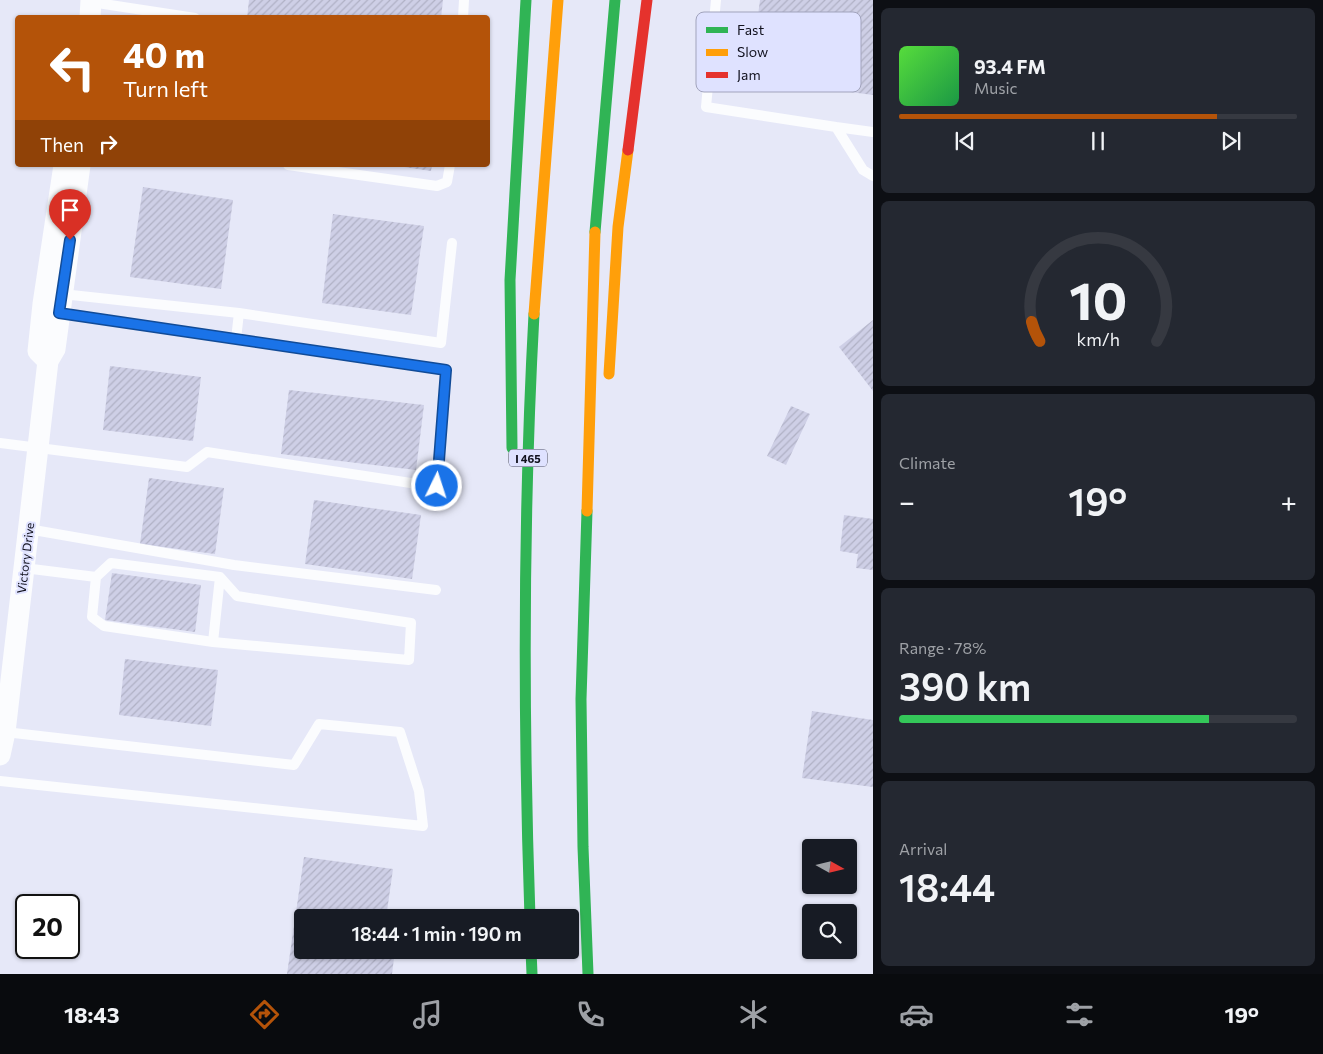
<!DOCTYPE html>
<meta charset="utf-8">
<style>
:root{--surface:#171b24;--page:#242831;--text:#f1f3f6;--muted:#9ea1a6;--line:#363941;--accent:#b45309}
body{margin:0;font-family:Commissioner,sans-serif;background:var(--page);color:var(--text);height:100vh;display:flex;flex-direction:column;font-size:19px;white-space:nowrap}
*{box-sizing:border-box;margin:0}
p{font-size:16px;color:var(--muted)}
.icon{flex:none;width:28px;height:28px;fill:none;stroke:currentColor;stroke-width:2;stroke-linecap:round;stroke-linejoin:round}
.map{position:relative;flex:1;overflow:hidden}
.side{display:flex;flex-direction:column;gap:8px;padding:8px;background:#0d0f14;width:450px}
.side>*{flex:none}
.guide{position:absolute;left:15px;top:15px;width:475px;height:152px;border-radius:5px;box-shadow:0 1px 4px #0004;background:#b45309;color:#fff;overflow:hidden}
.needle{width:32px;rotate:98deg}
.controls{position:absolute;left:802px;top:839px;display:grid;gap:10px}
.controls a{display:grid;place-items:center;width:55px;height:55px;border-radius:5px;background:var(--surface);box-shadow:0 1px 4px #0004;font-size:25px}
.speed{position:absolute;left:15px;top:894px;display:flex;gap:10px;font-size:25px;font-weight:700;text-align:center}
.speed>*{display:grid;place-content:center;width:65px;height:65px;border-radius:50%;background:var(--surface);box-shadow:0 1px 4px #0004;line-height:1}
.speed .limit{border:2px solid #111;border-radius:8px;background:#fff;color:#111}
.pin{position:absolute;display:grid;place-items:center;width:42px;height:42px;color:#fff;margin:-51px -21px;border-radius:50% 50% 50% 0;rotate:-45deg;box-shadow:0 0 5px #0007}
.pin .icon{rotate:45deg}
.me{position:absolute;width:55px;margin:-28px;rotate:4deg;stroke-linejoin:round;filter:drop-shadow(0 0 4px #0008)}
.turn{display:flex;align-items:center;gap:18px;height:105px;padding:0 25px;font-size:22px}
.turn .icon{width:65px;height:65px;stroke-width:2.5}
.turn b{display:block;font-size:35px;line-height:42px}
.then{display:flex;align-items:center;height:48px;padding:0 25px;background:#0003;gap:10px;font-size:19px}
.big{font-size:38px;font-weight:600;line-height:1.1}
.side .widget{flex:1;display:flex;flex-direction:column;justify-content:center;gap:8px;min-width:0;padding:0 18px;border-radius:8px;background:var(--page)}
.side .dial{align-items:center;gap:0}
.dial svg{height:130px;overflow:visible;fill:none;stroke:var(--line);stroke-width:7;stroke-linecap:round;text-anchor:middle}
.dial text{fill:var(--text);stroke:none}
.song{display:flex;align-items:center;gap:15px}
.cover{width:60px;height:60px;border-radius:8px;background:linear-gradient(135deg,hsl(110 70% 55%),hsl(140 70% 35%))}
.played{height:5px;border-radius:2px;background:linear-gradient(90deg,var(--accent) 80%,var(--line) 80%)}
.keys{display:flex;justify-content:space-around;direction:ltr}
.heat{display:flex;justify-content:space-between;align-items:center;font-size:28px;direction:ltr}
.charge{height:8px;border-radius:4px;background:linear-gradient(90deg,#34c759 78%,var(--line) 0)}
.trip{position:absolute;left:294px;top:909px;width:285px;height:50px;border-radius:5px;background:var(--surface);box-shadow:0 1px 4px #0004;font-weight:600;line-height:50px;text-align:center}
.tab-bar{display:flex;height:80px;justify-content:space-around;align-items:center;background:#090b0e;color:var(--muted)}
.tab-bar .icon{width:35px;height:35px}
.tab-bar .on{color:var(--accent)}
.tab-bar b{font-size:22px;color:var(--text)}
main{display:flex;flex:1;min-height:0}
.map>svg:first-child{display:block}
</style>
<main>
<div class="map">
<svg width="873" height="974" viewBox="0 0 873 974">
<defs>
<pattern id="building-hatch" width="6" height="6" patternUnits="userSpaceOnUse" patternTransform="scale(1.25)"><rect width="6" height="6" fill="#cecfe6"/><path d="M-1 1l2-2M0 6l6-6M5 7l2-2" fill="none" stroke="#b0b1c5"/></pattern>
</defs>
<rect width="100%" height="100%" fill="#e6e8f8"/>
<path fill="url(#building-hatch)" d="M249,0h194l-2,18h-194z
M760,0h113v95l-53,-7 2,-10 -71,-9z
M391,165h41l-1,6z
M143,187l90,13 -12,89 -91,-12z
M333,214l91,12 -13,89 -89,-12z
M873,320v71l-34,-44z
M110,366l91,11 -8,64 -90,-11z
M289,390l135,15 -8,65 -135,-16z
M791,406l19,8 -24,51 -19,-9z
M149,478l75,10 -9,66 -75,-10z
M314,500l107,15 -9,64 -107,-15z
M844,515l29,4v51l-17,-2 2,-14 -18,-3z
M112,573l89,12 -6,47 -90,-12z
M125,659l93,11 -7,56 -92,-11z
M812,711l61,9v67l-71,-9z
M304,857l89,12 -7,49h-84v32h93l-3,24h-105z"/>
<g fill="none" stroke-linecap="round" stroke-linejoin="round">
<path stroke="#fbfcfe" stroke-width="10" d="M716,0l-10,107 130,20 27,43 10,6
M91,2l104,16
M463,18l1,-18
M836,127l37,5
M288,165l149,21 10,-4 3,-17
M62,294l177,19 -3,26
M239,313l202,30 11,-100
M0,443l187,24 20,-15 230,35 9,-117 -387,-57
M28,529l206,36 202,25
M24,568l72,9 15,-14 109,14 -7,65 -109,-16 -12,-9 4,-40
M213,642l196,18 2,-37 -174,-27 -17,-19
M0,781l423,45 -4,-35 -19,-59 -81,-8 -25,41 -289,-33"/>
<path stroke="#fbfcfe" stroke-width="21" d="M90,18l1,-18
M48,361l-10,-10 5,-47 21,-139
M0,755l5,-23 43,-371 7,-12 25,-184"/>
<path stroke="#30b455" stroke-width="11" d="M595,232l20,-232
M512,448l-2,-168 16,-280
M587,511l-6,188 2,148 5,127
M530,918c-7,-201 -7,-402 4,-604
M531,950l1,24"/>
<path stroke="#ff9f0a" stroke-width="11" d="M534,314l24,-314
M609,374l9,-147 10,-77
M587,511l8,-279"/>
<path stroke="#e5322d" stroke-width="11" d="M628,150l19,-150"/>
</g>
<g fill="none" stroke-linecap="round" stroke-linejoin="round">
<defs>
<path id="route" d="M70,240l-11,73 387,57 -9,116"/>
</defs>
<use href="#route" stroke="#114b97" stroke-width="12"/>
<use href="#route" stroke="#1a73e8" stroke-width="9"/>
</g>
<g text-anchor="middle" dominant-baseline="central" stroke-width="4" stroke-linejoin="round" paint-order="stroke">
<rect fill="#dfe2ff" stroke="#4f5062" stroke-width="1" x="509" y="449.5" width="38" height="17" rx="4"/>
<g font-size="11" font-weight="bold" fill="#11111e">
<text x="528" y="458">I 465</text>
</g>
<g font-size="12" fill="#11111e" stroke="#dfe2ff">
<text transform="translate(25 558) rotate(-83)">Victory Drive</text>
</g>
</g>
<rect x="696" y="12" width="165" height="80" rx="8" fill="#dfe2ff" stroke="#a1a3bc" stroke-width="1"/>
<rect x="706" y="27" width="22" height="6" fill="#30b455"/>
<rect x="706" y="49" width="22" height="7" fill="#ff9f0a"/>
<rect x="706" y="72" width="22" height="6" fill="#e5322d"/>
<g font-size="14" fill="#11111e">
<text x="737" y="35">Fast</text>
<text x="737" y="57">Slow</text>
<text x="737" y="80">Jam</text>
</g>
</svg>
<div class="controls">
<a><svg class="needle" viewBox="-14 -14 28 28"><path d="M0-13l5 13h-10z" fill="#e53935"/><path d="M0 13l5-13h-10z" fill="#9ea1a6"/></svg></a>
<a><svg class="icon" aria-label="search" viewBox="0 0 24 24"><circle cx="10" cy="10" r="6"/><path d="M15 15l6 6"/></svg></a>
</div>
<div class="speed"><div class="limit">20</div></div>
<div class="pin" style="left:70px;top:240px;background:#d93025"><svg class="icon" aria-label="arrive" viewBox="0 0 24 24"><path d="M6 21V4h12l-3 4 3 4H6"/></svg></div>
<svg class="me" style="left:437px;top:486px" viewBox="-20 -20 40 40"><circle r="17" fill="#1a73e8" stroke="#fff" stroke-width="3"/><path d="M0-11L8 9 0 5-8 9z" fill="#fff"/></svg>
<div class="trip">18:44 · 1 min · 190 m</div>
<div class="guide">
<div class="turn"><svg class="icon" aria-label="left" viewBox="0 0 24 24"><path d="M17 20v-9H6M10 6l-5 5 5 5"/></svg><div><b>40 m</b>Turn left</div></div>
<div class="then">Then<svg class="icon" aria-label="right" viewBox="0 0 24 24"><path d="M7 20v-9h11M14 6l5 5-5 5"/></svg></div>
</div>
</div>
<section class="side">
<div class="widget">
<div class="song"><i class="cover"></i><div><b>93.4 FM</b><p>Music</p></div></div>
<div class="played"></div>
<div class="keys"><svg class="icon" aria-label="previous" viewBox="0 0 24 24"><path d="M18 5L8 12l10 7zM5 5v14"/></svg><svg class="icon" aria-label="pause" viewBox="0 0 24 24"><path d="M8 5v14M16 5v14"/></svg><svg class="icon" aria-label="next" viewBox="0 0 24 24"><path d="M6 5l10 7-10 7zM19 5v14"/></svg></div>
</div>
<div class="widget dial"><svg viewBox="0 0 100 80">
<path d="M14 69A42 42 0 1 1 86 69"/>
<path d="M14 69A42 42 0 0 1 9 57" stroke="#b45309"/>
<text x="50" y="56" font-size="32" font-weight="700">10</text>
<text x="50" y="72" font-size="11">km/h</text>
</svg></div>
<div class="widget"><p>Climate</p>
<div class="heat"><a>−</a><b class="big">19°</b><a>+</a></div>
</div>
<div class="widget"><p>Range · 78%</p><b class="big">390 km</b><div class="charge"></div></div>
<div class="widget"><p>Arrival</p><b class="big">18:44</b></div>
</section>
</main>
<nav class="tab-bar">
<b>18:43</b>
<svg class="icon on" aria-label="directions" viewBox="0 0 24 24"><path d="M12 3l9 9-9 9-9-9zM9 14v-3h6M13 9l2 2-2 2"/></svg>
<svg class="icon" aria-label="music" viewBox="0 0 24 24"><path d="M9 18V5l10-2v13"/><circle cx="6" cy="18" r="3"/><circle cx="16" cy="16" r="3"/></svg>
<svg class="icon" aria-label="phone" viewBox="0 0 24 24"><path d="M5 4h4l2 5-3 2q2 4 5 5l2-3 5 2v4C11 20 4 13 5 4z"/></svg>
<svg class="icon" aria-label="climate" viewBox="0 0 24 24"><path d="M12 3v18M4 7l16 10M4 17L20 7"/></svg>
<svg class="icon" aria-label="car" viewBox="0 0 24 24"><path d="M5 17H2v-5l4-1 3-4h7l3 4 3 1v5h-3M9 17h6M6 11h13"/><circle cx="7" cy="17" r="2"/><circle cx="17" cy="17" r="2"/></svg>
<svg class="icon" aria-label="filters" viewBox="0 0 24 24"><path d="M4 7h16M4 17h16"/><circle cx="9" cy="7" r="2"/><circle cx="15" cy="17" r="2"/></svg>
<b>19°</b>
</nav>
